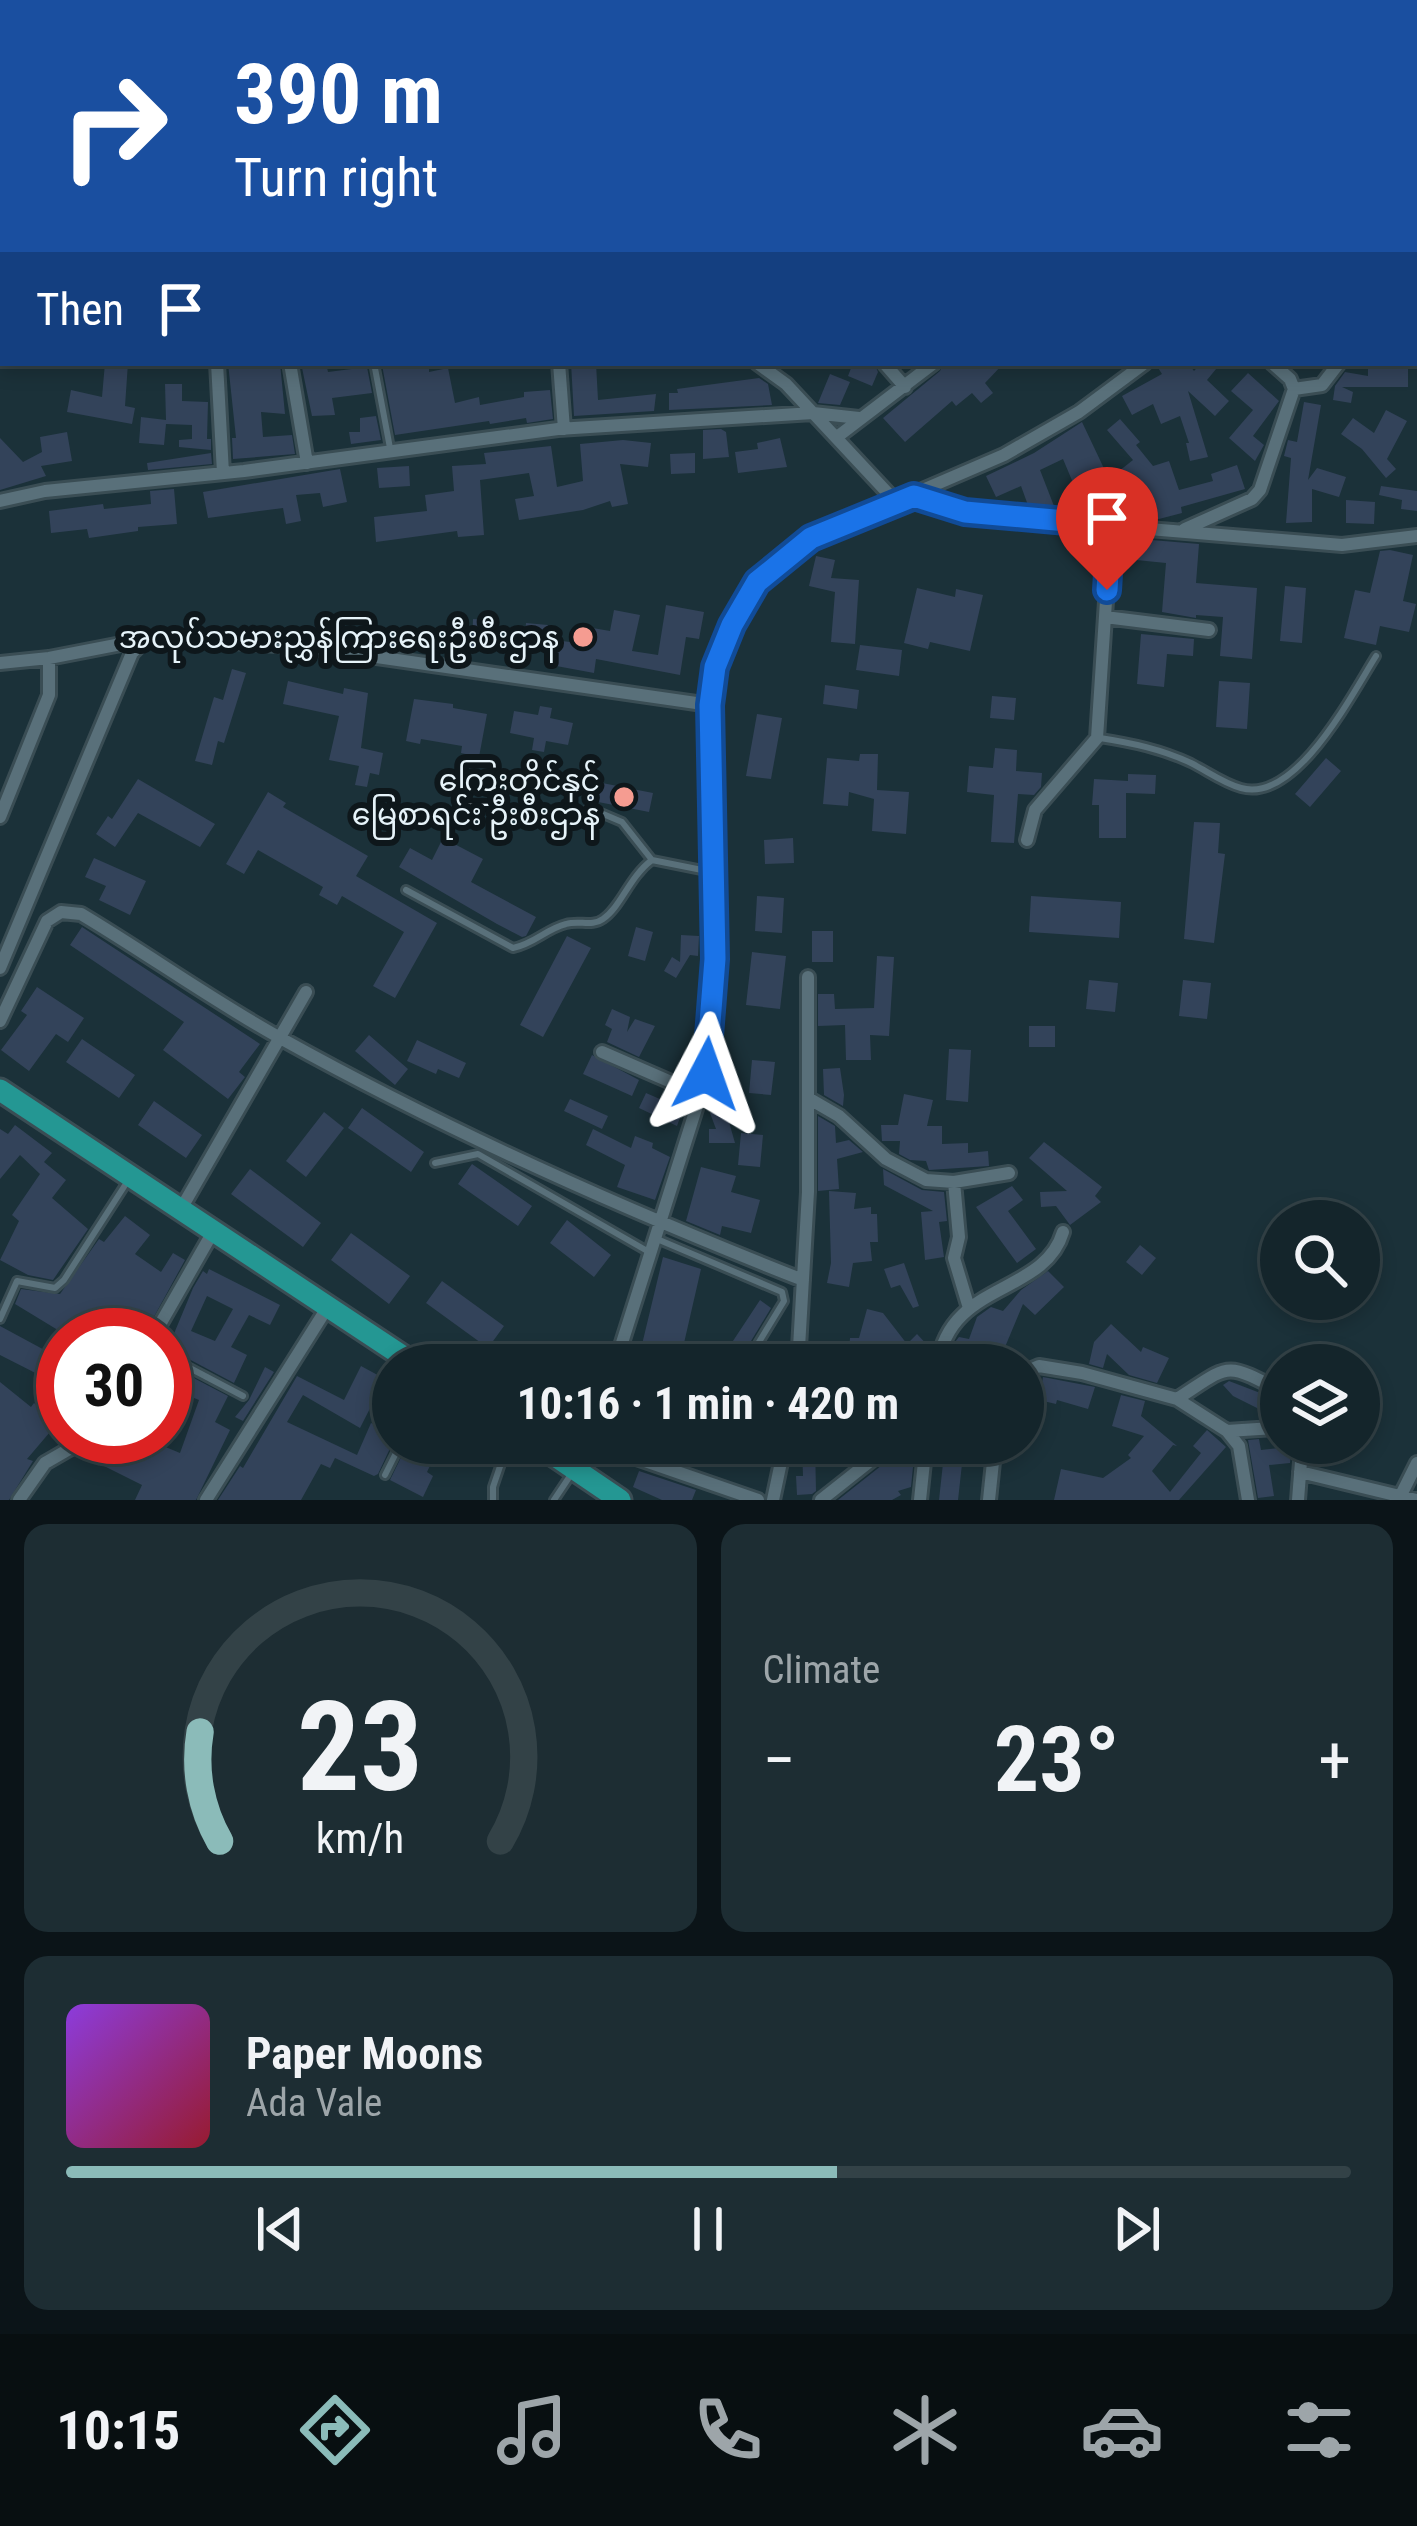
<!DOCTYPE html>
<meta charset="utf-8">
<style>
:root{--surface:#14252b;--page:#1d2d33;--text:#f1f3f6;--muted:#9da5a9;--line:#334247;--accent:#8bbbb9}
body{margin:0;font-family:"Roboto Condensed","Noto Sans Myanmar",sans-serif;background:var(--page);color:var(--text);height:100vh;display:flex;flex-direction:column;font-size:45px;white-space:nowrap}
*{box-sizing:border-box;margin:0}
p{font-size:39px;color:var(--muted)}
.icon{flex:none;width:66px;height:66px;fill:none;stroke:currentColor;stroke-width:2;stroke-linecap:round;stroke-linejoin:round}
.map{position:relative;height:1500px;overflow:hidden}
.details{display:flex;flex-direction:column;gap:24px;padding:24px;background:#0b1418;flex:1}
.details>*{flex:none}
.guide{position:absolute;left:0px;top:0px;width:1419px;height:366px;box-shadow:0 6px 18px #0003,0 0 0 3px var(--line);background:#1a4fa0;color:#fff;overflow:hidden}
.fabs{position:absolute;left:1260px;top:1200px;display:grid;gap:24px}
.fabs a{display:grid;place-items:center;width:120px;height:120px;border-radius:50%;background:var(--surface);box-shadow:0 6px 18px #0003,0 0 0 3px var(--line);font-size:60px}
.speed{position:absolute;left:36px;top:1308px;display:flex;gap:24px;font-size:60px;font-weight:700;text-align:center}
.speed>*{display:grid;place-content:center;width:156px;height:156px;border-radius:50%;background:var(--surface);box-shadow:0 6px 18px #0003,0 0 0 3px var(--line);line-height:1}
.speed .limit{border:18px solid #d22;background:#fff;color:#111}
.pin{position:absolute;display:grid;place-items:center;width:102px;height:102px;color:#fff;margin:-123px -51px;border-radius:50% 50% 50% 0;rotate:-45deg;box-shadow:0 0 12px #0007}
.pin .icon{rotate:45deg}
.me{position:absolute;width:132px;margin:-66px;rotate:4deg;stroke-linejoin:round;filter:drop-shadow(0 0 9px #0008)}
.turn{display:flex;align-items:center;gap:42px;height:252px;padding:0 36px;font-size:54px}
.turn .icon{width:156px;height:156px;stroke-width:2.5}
.turn b{display:block;font-size:84px;line-height:102px}
.then{display:flex;align-items:center;height:114px;padding:0 36px;background:#0003;gap:24px;font-size:45px}
.big{font-size:90px;font-weight:700;line-height:1.1}
.details .tile{flex:1;display:flex;flex-direction:column;justify-content:center;gap:18px;min-width:0;padding:0 42px;border-radius:24px;background:var(--page)}
.details .dial{align-items:center;gap:0}
.dial svg{height:312px;overflow:visible;fill:none;stroke:var(--line);stroke-width:7;stroke-linecap:round;text-anchor:middle}
.dial text{fill:var(--text);stroke:none}
.song{display:flex;align-items:center;gap:36px}
.cover{width:144px;height:144px;border-radius:18px;background:linear-gradient(135deg,hsl(270 70% 55%),hsl(350 70% 35%))}
.played{height:12px;border-radius:6px;background:linear-gradient(90deg,var(--accent) 60%,var(--line) 60%)}
.keys{display:flex;justify-content:space-around;direction:ltr}
.heat{display:flex;justify-content:space-between;align-items:center;font-size:66px;direction:ltr}
.details .tiles{flex:1;display:grid;gap:24px;grid-template-columns:1fr 1fr}
.tile:last-child{grid-column:span 2}
.trip{position:absolute;left:372px;top:1344px;width:672px;height:120px;border-radius:60px;background:var(--surface);box-shadow:0 6px 18px #0003,0 0 0 3px var(--line);font-weight:700;line-height:120px;text-align:center}
.menu{display:flex;height:192px;justify-content:space-around;align-items:center;background:#080f11;color:var(--muted)}
.menu .icon{width:84px;height:84px}
.menu .on{color:var(--accent)}
.menu b{font-size:54px;color:var(--text)}
.map>svg:first-child{display:block}
</style>
<div class="map">
<svg width="1417" height="1500" viewBox="0 0 1417 1500">
<rect width="100%" height="100%" fill="#1b3139"/>
<path fill="#33435a" fill-rule="evenodd" d="M105,363h23l-3,43 10,2 -3,16 -65,-12 4,-22 31,7z
M228,363h52l5,51 -24,-2 2,25 29,-2 3,19 -62,5 -1,-21h4z
M301,363h25l2,9 39,-5 5,26 -40,5 3,17 -23,1z
M387,363h42v9l19,-4 7,35 24,-6 1,8 44,-8v-5l26,-2 3,29 -26,4 -1,-5 -36,6 -1,-3 -94,14 -13,-70z
M571,363h25l2,37 58,-6 -2,17 -80,5z
M853,363h21l4,9 -6,14 -24,-10z
M944,363h60l-19,20 8,10 -12,10 -9,-10 -16,13 -4,-5 -47,41 -22,-24 57,-47z
M1155,363h33l6,8 7,-8h20l-14,17 22,21 -14,15 -27,-25 20,66 -18,4 -4,-18h3l-9,-27 -19,8 -8,-20 -21,11 -10,-19 40,-22z
M1368,363h40v24h-66l11,5 -2,11 -18,-3 2,-14 10,-14 23,4z
M1248,373l31,28 -26,35 11,9 -9,16 -26,-23 24,-28 -22,-19z
M830,374l20,8 -10,23 -22,-2z
M759,378l9,6 4,21 -103,5v-17h9l-1,-4z
M165,384h17v17l26,1 -1,37h4v11l-32,-3v-7l13,-1v-14l-26,-1 -2,21 -25,-2 2,-26 25,3z
M1304,402l17,3 -13,75 9,-12 29,9 -7,20 -27,-8v33l-26,1 5,-65 -7,-2 4,-16 9,2z
M1386,410l21,11 -20,38 9,10 -10,9 -24,-29 -21,-15 12,-16 21,15z
M376,416l5,24 -30,4 -2,-12h11v-14z
M1120,419l20,23 -4,3 17,21 16,-5 10,29 34,-9 -2,-7 26,-9 8,24 -64,18 1,6 -23,6 -13,-1 -2,-12 -28,10 -5,-9 -44,5 -2,-12 14,-3 -16,-38 -23,11 14,36 -25,2 -8,-22 -25,11 -10,-21 48,-23 48,-31 27,57 24,-19 -26,-30z
M721,429l5,3 3,25 -26,2v-29z
M67,432l5,29 -31,5 5,10 -46,14v-52l23,24 19,-10 -2,-15z
M780,438l7,29 -49,6 -3,-21 23,-3 -1,-6z
M623,440l28,3 -3,24 -28,-3 8,40 -16,3 -2,-6 -27,9 -64,10 -4,-21 19,-3 -5,-23 -49,7 4,55 -26,2 -1,-6 -81,11 -2,-25 53,-6 -2,-16 29,-4 -2,-25 34,-2 -2,-11 67,-7 6,41 26,-6 -3,-37z
M211,453l1,11 -64,6 -1,-7z
M695,453v20l-24,1 -1,-20z
M409,466l1,20 -31,2 -2,-20z
M340,469l7,33 -24,5 -3,-14 -24,2 5,26 -15,3 -3,-16 -75,10 -5,-26z
M1381,486l36,5v20l-16,-2 1,-9 -23,-5z
M174,489l3,35 -39,3v4l-49,7 -2,-9 -36,4 -2,-22 54,-7 1,5 47,-5 -1,-13z
M1346,500l29,2 -1,22 -28,-1z
M1128,538l71,6 -3,39 61,5 -5,71 -32,-3 3,-39 -27,-2v3l-34,-6 4,-49 -40,-4z
M1390,550l23,5 -10,46 13,3 -7,28 -29,-6 -4,19 -32,-7 11,-48 15,3 10,-42z
M816,556l19,4 -4,18 28,2 -4,64 -24,-2 4,-50 -26,-6z
M1285,586l21,2 -4,55 -22,-2z
M917,588l38,9 1,-8 27,6 -13,56 -40,-9 -2,7 -24,-6z
M666,605l38,7 -5,27 -13,-2 -6,38 -84,-16 -2,14 -43,-8 3,-25 24,3 3,-17 29,5 4,-21 26,5 -8,36 26,4z
M473,619l18,1 -2,27 -17,-1z
M526,623l22,2 -2,23 -22,-1z
M315,626l34,6 1,-6 47,10 1,-8 27,3 -1,17 -111,-11z
M1141,634l53,5 -1,17 -26,-2 -3,33 -27,-3z
M860,645l42,5 -3,26 -43,-6z
M232,669l14,4 -22,70 -6,-2 -6,24 -17,-4 19,-64 9,3z
M288,681l55,13 1,-6 24,5 -7,55 22,5 -4,22 -9,-2 -3,14 -12,-2 4,-19 -30,-6 10,-44 -56,-12z
M1219,681l31,2 -3,46 -31,-2z
M825,685l34,5 -2,19 -34,-5z
M992,696l24,2 -2,22 -24,-2z
M414,699l39,5v4l34,6 -8,43 -18,-4 1,-7 -41,-7 -1,5 -14,-3z
M540,706l12,2 -2,10 23,5 -5,22 -22,-4 -2,11 -12,-2 2,-12 -24,-5 4,-22 24,4z
M757,714l25,4 -11,61 -25,-3z
M995,748l22,2 -1,21 26,2 -1,14 -7,8 -16,-1 -4,49 -23,-1 3,-47 -27,-3 2,-26 24,2z
M860,754h18l-1,36 32,2 -3,42 -34,-3 2,-32 -25,-7 -1,14 -25,-2 4,-46 32,3z
M1326,758l15,13 -31,36 -15,-13z
M1128,774l28,1 -1,19 -29,-1v45h-27v-33h-7l2,-26 34,2z
M138,779l77,45 -15,23 -62,-34 -23,34 -19,-13 12,-18 4,3z
M592,781l61,12 -4,19 -61,-12z
M268,792l18,11 -3,4 85,49 -12,20 81,47 -42,75 -22,-12 31,-54 -62,-36 -5,9 -18,-10 4,-8 -65,-37 -14,24 -18,-10z
M1194,822l26,1 -2,30 7,1 -11,89 -30,-4z
M443,838l40,21 -12,23 65,35 -10,19 -4,1 -25,-13 -98,-57 11,-19 22,12z
M793,838l1,25 -29,1 -1,-24z
M94,858l52,23 -16,34 -31,-15 7,-14 -21,-9z
M757,896l27,2 -2,35 -27,-2z
M1031,896l90,6 -2,36 -90,-6z
M82,927l178,117 -21,28 6,5 -17,22 -65,-49 21,-28 -114,-77z
M636,927l17,5 -8,29 -17,-5z
M812,931h21v31h-21z
M681,935l18,1 -1,20 -8,-1 -14,23 -12,-7 8,-14 8,5z
M567,936l24,12 -48,89 -23,-12z
M752,952l34,4 -6,53 -34,-4z
M877,956l17,1 -5,79 -19,-1 1,25h-25l-1,-35 -27,1v-32h16l1,15 39,-1z
M1089,980l29,3 -3,29 -29,-3z
M1183,980l28,3 -4,36 -28,-3z
M37,987l47,31 -16,24 -12,-8 -27,37 -28,-21 26,-35 -6,-4z
M612,1009l18,8 -3,15 8,-13 20,7 -16,31 -32,-15 5,-13 -7,-4z
M1029,1026h26v21h-26z
M369,1035l39,34 -13,16 -40,-34z
M82,1039l53,36 -16,23 -53,-36z
M417,1040l49,23 -7,15 -21,-9 -2,5 -29,-13z
M949,1049l22,1 -3,52 -22,-2z
M592,1055l47,25 -7,16 -49,-22z
M752,1060l23,2 -4,33 -22,-2z
M840,1068l4,27 -1,11 -19,-11 -1,-26z
M646,1093l37,16 -6,17 -38,-18z
M904,1094l29,6 -6,26h15v18l26,-1v10l20,-2 1,15 -60,4 -3,-9 -16,-1 -11,-6 1,-13h-18l-1,-16h17z
M570,1099l38,17 -6,13 -38,-18z
M154,1101l48,34 -16,23 -48,-33z
M362,1108l62,44 -13,20 -63,-44z
M725,1108l10,35h-26v-14h7l-6,-16z
M324,1112l20,16 -38,49 -20,-16z
M818,1116l17,10 1,17 13,-3 14,12 -26,7 2,30 -21,2z
M15,1125l37,28 -8,9 22,18 -14,18 36,31 -35,51 -25,-5 -28,-15 19,-39 -7,-6 28,-41 -20,-19 -20,24v-50l8,5z
M593,1129l38,19 4,-12 18,7 -1,5 18,9 -15,43 -38,-13 8,-22 -39,-20z
M741,1133l22,2 -3,32 -22,-2z
M1044,1142l58,45 -7,9 6,6 -31,23 -14,-19 -15,1 -1,-15 27,-1 -38,-33z
M472,1164l60,42 -14,20 -60,-42z
M701,1167l35,9 -5,16 29,8 -9,33 -29,-7 -2,9 -34,-14z
M250,1169l71,54 -18,24 -72,-53z
M883,1169l39,21 22,2 3,29 -8,1 5,35 -19,3 -4,-48 12,-1 -49,-26z
M1012,1186l11,14 -15,11 28,38 -19,14 -41,-56z
M829,1191l27,2 -2,16 17,-2v7h6l1,28h-8l2,19 -19,2 -4,24 -22,-4 4,-20z
M125,1216l25,19 -15,19 26,18 12,-19 12,7 -41,75h-7l-37,-27 -16,27h-18l-51,-31 6,-15 39,5 39,-55 5,3z
M567,1220l44,35 -17,22 -44,-34z
M351,1233l59,43 -21,28 -58,-44z
M1140,1245l16,13 -14,17 -16,-13z
M663,1257l38,12 -22,96h-16l-24,-8z
M904,1263l15,43 -6,2 -13,-23 -9,3 -7,-19z
M209,1269l71,36 -10,20 -21,-10 -18,32 16,8 -13,28 -66,-35 25,-60 10,-17 4,3zM207,1296l26,13 -18,32 -24,-10z
M1048,1271l16,16 -29,28 -12,-11 -18,43 6,2 -5,16h-48l-6,-10 3,-13 4,-5 10,2 8,-22 14,-10 12,4 18,-21z
M442,1281l62,45 -16,22 -62,-45z
M760,1300l11,8 -29,48 -13,-9z
M867,1309l16,4 24,31 10,-10 14,15 -16,16h-67l2,-27h9z
M1111,1324l30,28 2,-5 26,11 -12,25 -28,-8 -22,-21 -4,14 -14,-4 5,-22z
M0,1326l63,34v27l-63,-32z
M165,1363l63,33 -13,26 15,8 -34,70h-61l7,-15 -46,-23 13,-25h44l-2,4 29,12 19,-53 -22,-9 -3,8 -9,-3z
M361,1366l24,13 -25,49 -57,-33 -16,27 70,33 14,-32 22,10v9l-15,32 -4,2 -39,-18 -5,10 -9,-4 -20,36h-83l22,-34 3,2 54,-92 47,24z
M265,1367l9,5 -31,49 -8,-4 14,-17z
M1043,1377l52,10 -7,22 -31,-9 -1,4 -17,-4z
M1229,1381l52,20v19l-48,-24 -10,-11z
M0,1382l31,25 3,-4 29,24v13l-13,-8 -23,27 6,2 -24,39h-9z
M1121,1395l24,6 -4,15 36,30 -4,-1 -21,26 18,21 31,-39 -8,-7 14,-16 19,17 -47,53h-125l7,-31 42,9 28,-20 -3,-3 16,-19 -32,-10z
M1259,1439l2,11 27,-3 3,5 -1,11 -21,2 5,31 -16,2 -10,-58z
M408,1443h33l-14,29 6,4 -10,21 -33,-17z
M953,1443h19l-9,12 -5,45h-19l5,-46z
M802,1445h13l1,46 -4,3 -15,1 -1,-19h7z
M915,1447l-4,40 -13,4 3,4 -9,5h-54l63,-50z
M639,1471l57,19 -4,10h-30l-29,-13z"/>
<g fill="none" stroke-linecap="round" stroke-linejoin="round">
<defs>
<path id="lane" d="M374,363l16,85
M1100,738c32,5 61,11 91,25 16,8 32,20 50,25 55,16 111,-94 135,-132
M589,808l33,14 30,38 60,12
M406,890l107,58c21,-4 33,-19 53,-24 13,-4 26,3 37,-5 18,-12 26,-42 49,-59
M435,1163l43,-9 171,98
M657,1239l125,53 2,9 -39,64
M0,1319l17,-38 38,7 9,-8 65,-101
M165,1355l78,41
M650,1443l27,3 6,-3
M385,1475l16,-32
M493,1500v-13l15,-44
M554,1500l18,-27"/>
<path id="street" d="M144,3l35,-3
M532,3l1,-3
M637,3l3,-3
M1077,3l1,-3
M1125,3l2,-3
M1203,3l3,-3
M1371,3l1,-3
M0,7l3,1
M1416,37l1,-2
M0,77l3,1
M0,149l3,-2
M0,318l3,1
M217,363l6,110
M290,363l17,100
M559,363l5,66
M757,363l29,21 111,119
M884,363l21,24
M1294,389l28,-4 17,-22
M837,437l97,-74
M914,496l51,16 52,6 325,27 75,-9
M0,501l45,-10 199,-20 314,-42 255,-16 46,5
M1185,529l67,-30 8,-9 34,-101 -4,-10 -18,-16
M1105,617l104,13
M0,663l49,-5 108,-21 150,10 403,58
M0,817l49,-122v-37
M1027,840l8,-30 62,-72 14,-213
M0,968l132,-315 11,-11
M0,1021l47,-100 14,-9 20,2c67,40 132,87 201,125 167,93 343,171 521,241
M602,1052l99,43
M808,1098l31,18 47,43 40,21 28,2 55,-9
M954,1182l5,55 -5,21 15,50
M181,1209l125,-217
M154,1335l60,-105
M615,1365l92,-291 8,-115 -5,-254 5,-38 17,-42 25,-43 24,-23 30,-21 193,-83 75,-43 66,-49
M798,1365l10,-173v-215
M938,1365c11,-84 106,-69 125,-133
M1023,1373l16,-7 43,7 95,26 50,32 12,15 9,54
M1177,1399c54,-35 46,-38 104,-8
M1227,1431l47,-3 7,3
M593,1443l165,57
M1300,1472l116,28
M1399,1499l18,-36
M19,1500l26,-37 45,-26
M206,1500l121,-192
M773,1500l12,-57
M821,1500l72,-57
M920,1500l6,-57
M989,1500l6,-57
M1298,1500l4,-51 -4,-6"/>
<path id="highway" d="M0,1090l416,275
M536,1443l84,57"/>
</defs>
<use href="#lane" stroke="#3a4d54" stroke-width="12"/>
<use href="#street" stroke="#3a4d54" stroke-width="18"/>
<use href="#highway" stroke="#3a4d54" stroke-width="27"/>
<use href="#lane" stroke="#59707a" stroke-width="6"/>
<use href="#street" stroke="#59707a" stroke-width="12"/>
<use href="#highway" stroke="#249793" stroke-width="21"/>
</g>
<g fill="none" stroke-linecap="round" stroke-linejoin="round">
<defs>
<path id="route" d="M706,1074l9,-115 -5,-254 5,-38 17,-42 25,-43 54,-44 103,-42 51,16 146,13 -4,65"/>
</defs>
<use href="#route" stroke="#114b97" stroke-width="30"/>
<use href="#route" stroke="#1a73e8" stroke-width="21"/>
</g>
<g fill="#f59c91" stroke="#0e171b" stroke-width="4.5">
<circle cx="583" cy="637" r="12"/>
<circle cx="624" cy="797" r="12"/>
</g>
<g text-anchor="middle" dominant-baseline="central" stroke-width="12" stroke-linejoin="round" paint-order="stroke">
<g font-size="30" fill="#e6f3f9" stroke="#0e171b" text-anchor="end">
<text x="559" y="637">အလုပ်သမားညွှန်ကြားရေးဦးစီးဌာန</text>
<text x="600" y="780">ကြေးတိုင်နှင့်<tspan x="600" dy="34">မြေစာရင်း ဦးစီးဌာန</tspan></text>
</g>
</g>
</svg>
<div class="fabs">
<a><svg class="icon" aria-label="search" viewBox="0 0 24 24"><circle cx="10" cy="10" r="6"/><path d="M15 15l6 6"/></svg></a>
<a><svg class="icon" aria-label="layers" viewBox="0 0 24 24"><path d="M12 4l9 5-9 5-9-5zM3 14l9 5 9-5"/></svg></a>
</div>
<div class="speed"><div class="limit">30</div></div>
<div class="pin" style="left:1107px;top:590px;background:#d93025"><svg class="icon" aria-label="arrive" viewBox="0 0 24 24"><path d="M6 21V4h12l-3 4 3 4H6"/></svg></div>
<svg class="me" style="left:706px;top:1074px" viewBox="-20 -20 40 40"><path d="M0-17L14 15 0 8-14 15z" fill="#1a73e8" stroke="#fff" stroke-width="4"/></svg>
<div class="trip">10:16 · 1 min · 420 m</div>
<div class="guide">
<div class="turn"><svg class="icon" aria-label="right" viewBox="0 0 24 24"><path d="M7 20v-9h11M14 6l5 5-5 5"/></svg><div><b>390 m</b>Turn right</div></div>
<div class="then">Then<svg class="icon" aria-label="arrive" viewBox="0 0 24 24"><path d="M6 21V4h12l-3 4 3 4H6"/></svg></div>
</div>
</div>
<section class="details">
<div class="tiles">
<div class="tile dial"><svg viewBox="0 0 100 80">
<path d="M14 69A42 42 0 1 1 86 69"/>
<path d="M14 69A42 42 0 0 1 9 41" stroke="#8bbbb9"/>
<text x="50" y="56" font-size="32" font-weight="700">23</text>
<text x="50" y="72" font-size="11">km/h</text>
</svg></div>
<div class="tile"><p>Climate</p>
<div class="heat"><a>−</a><b class="big">23°</b><a>+</a></div>
</div>
<div class="tile">
<div class="song"><i class="cover"></i><div><b>Paper Moons</b><p>Ada Vale</p></div></div>
<div class="played"></div>
<div class="keys"><svg class="icon" aria-label="previous" viewBox="0 0 24 24"><path d="M18 5L8 12l10 7zM5 5v14"/></svg><svg class="icon" aria-label="pause" viewBox="0 0 24 24"><path d="M8 5v14M16 5v14"/></svg><svg class="icon" aria-label="next" viewBox="0 0 24 24"><path d="M6 5l10 7-10 7zM19 5v14"/></svg></div>
</div>
</div>
</section>
<nav class="menu">
<b>10:15</b>
<svg class="icon on" aria-label="directions" viewBox="0 0 24 24"><path d="M12 3l9 9-9 9-9-9zM9 14v-3h6M13 9l2 2-2 2"/></svg>
<svg class="icon" aria-label="music" viewBox="0 0 24 24"><path d="M9 18V5l10-2v13"/><circle cx="6" cy="18" r="3"/><circle cx="16" cy="16" r="3"/></svg>
<svg class="icon" aria-label="phone" viewBox="0 0 24 24"><path d="M5 4h4l2 5-3 2q2 4 5 5l2-3 5 2v4C11 20 4 13 5 4z"/></svg>
<svg class="icon" aria-label="climate" viewBox="0 0 24 24"><path d="M12 3v18M4 7l16 10M4 17L20 7"/></svg>
<svg class="icon" aria-label="car" viewBox="0 0 24 24"><path d="M5 17H2v-5l4-1 3-4h7l3 4 3 1v5h-3M9 17h6M6 11h13"/><circle cx="7" cy="17" r="2"/><circle cx="17" cy="17" r="2"/></svg>
<svg class="icon" aria-label="filters" viewBox="0 0 24 24"><path d="M4 7h16M4 17h16"/><circle cx="9" cy="7" r="2"/><circle cx="15" cy="17" r="2"/></svg>
</nav>
